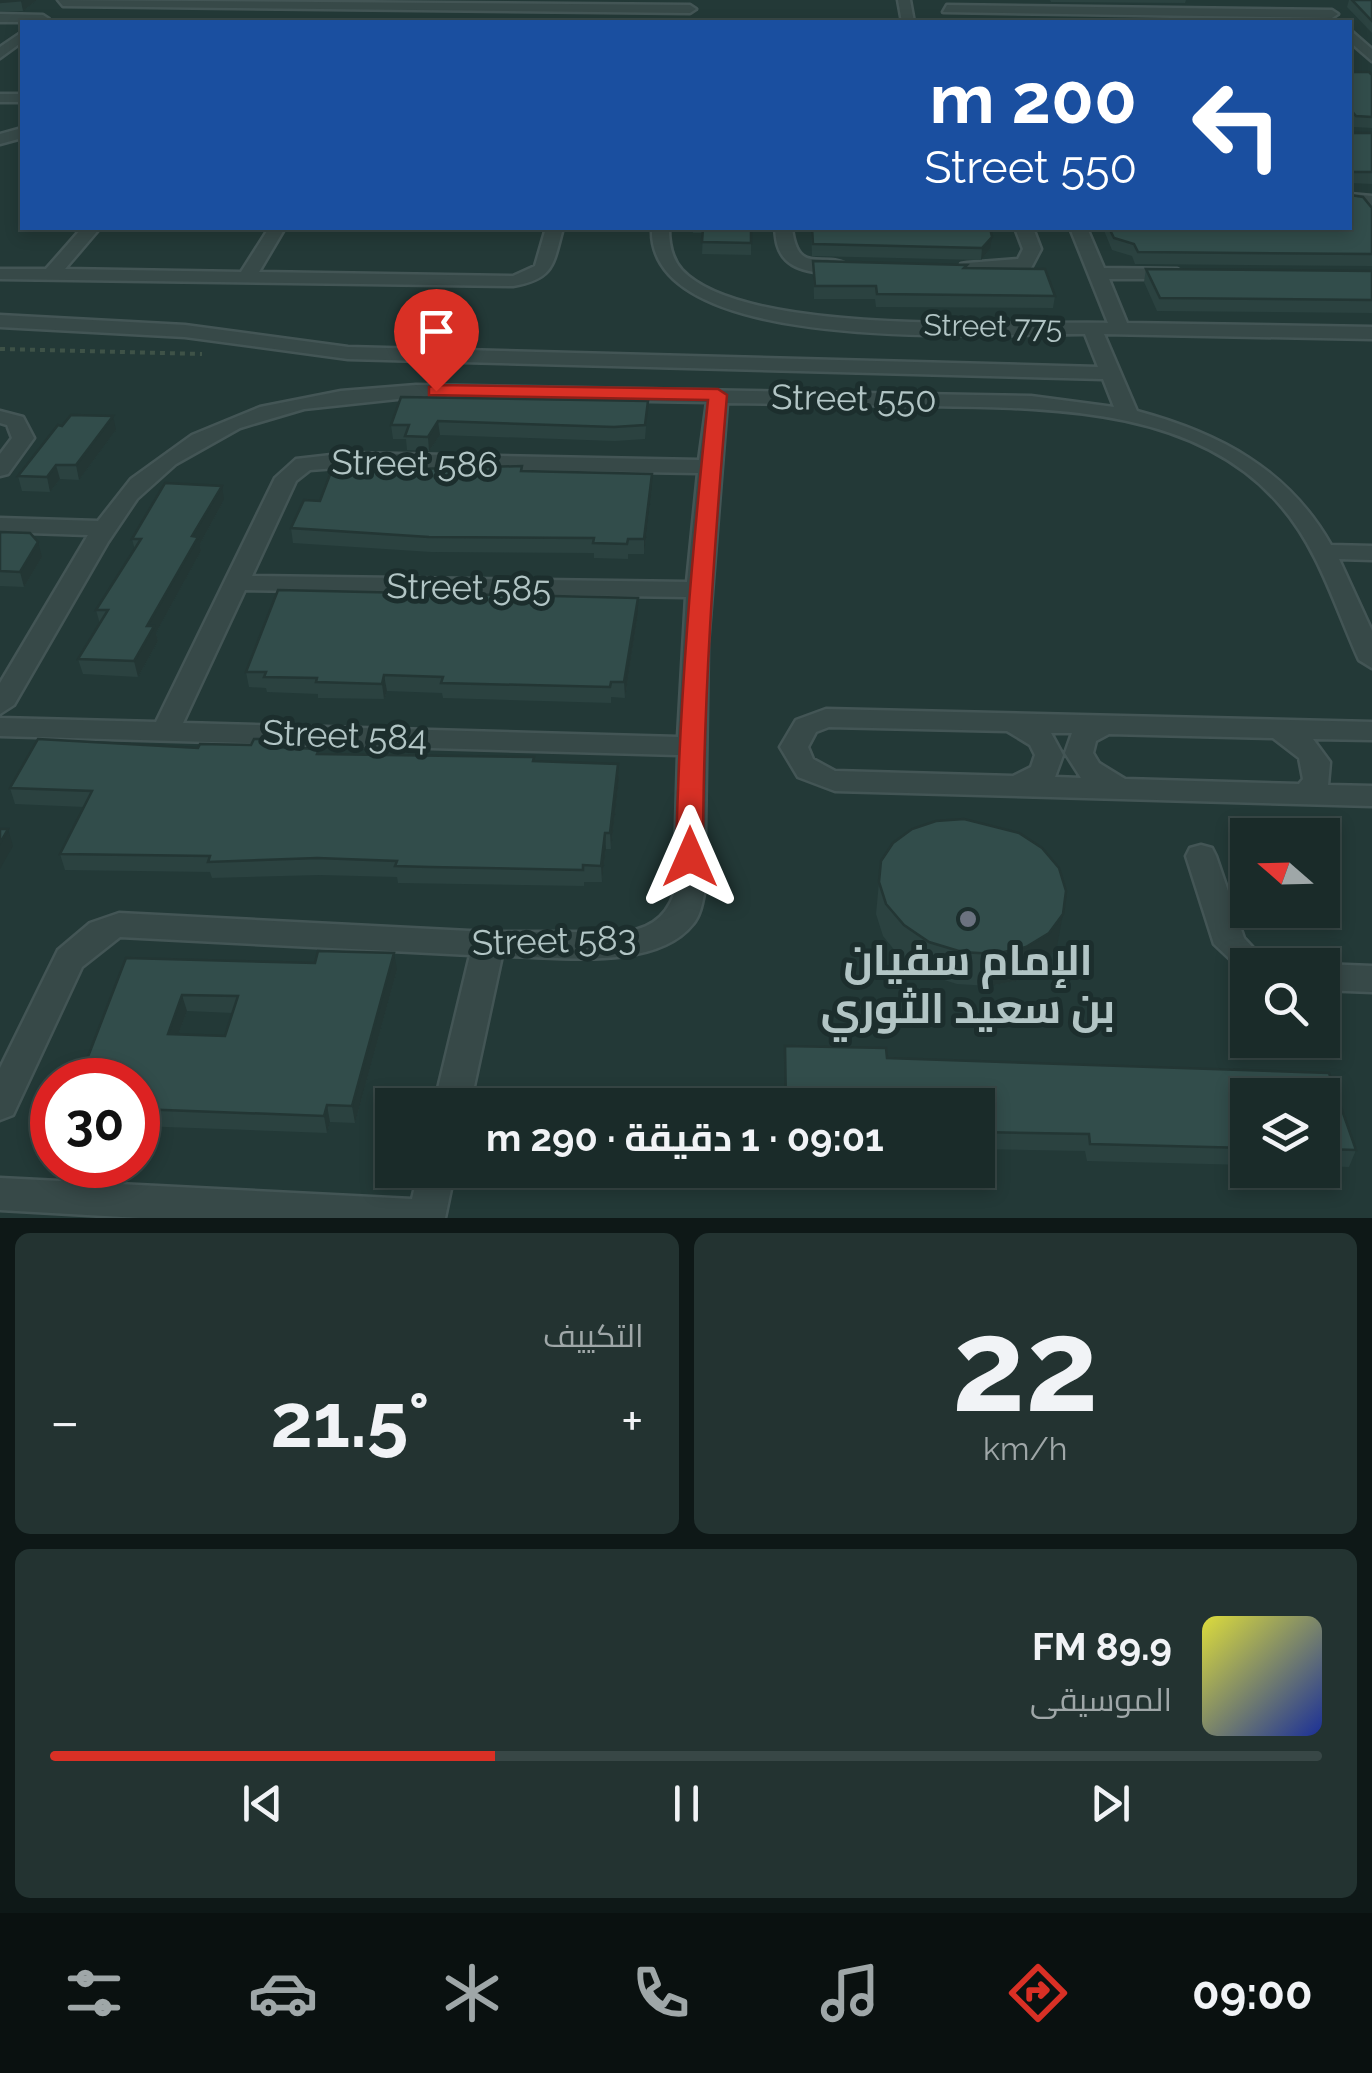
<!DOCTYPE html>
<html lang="ar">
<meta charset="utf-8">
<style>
:root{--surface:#1a2b29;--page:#233331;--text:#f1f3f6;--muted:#9fa7a8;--line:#384746;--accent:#d93025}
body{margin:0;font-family:Raleway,Cairo,sans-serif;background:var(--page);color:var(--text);direction:rtl;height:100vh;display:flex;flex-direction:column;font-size:38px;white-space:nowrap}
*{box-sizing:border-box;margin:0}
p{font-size:32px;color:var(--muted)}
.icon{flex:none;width:55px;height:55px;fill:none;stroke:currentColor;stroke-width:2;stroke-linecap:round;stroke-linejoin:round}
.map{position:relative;height:1218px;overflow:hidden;direction:ltr}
.side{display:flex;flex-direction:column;gap:15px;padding:15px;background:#0e1817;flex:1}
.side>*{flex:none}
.banner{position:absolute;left:20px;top:20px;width:1332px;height:210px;border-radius:0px;box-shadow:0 5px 15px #0003,0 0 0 2px var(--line);direction:rtl;background:#1a4fa0;color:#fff;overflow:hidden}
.needle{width:65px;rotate:290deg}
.buttons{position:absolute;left:1230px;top:818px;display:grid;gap:20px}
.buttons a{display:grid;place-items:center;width:110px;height:110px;border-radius:0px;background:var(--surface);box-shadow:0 5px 15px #0003,0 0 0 2px var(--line);font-size:50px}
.speed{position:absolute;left:30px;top:1058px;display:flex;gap:20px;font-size:50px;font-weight:700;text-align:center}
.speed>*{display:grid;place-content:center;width:130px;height:130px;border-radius:50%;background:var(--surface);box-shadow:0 5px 15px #0003,0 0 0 2px var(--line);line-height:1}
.speed .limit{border:15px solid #d22;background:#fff;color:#111}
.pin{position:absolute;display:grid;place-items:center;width:85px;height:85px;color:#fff;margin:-102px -42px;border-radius:50% 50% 50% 0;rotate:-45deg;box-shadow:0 0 10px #0007}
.pin .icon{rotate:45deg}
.me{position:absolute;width:110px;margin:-55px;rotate:0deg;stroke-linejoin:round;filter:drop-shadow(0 0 8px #0008)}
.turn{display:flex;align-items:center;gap:35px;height:210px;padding:0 50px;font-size:45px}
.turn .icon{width:130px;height:130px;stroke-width:2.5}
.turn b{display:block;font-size:70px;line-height:85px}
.big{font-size:75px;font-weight:700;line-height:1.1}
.side .widget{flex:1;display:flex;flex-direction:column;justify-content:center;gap:15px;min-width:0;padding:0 35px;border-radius:15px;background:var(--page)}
.side .dial{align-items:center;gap:0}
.dial b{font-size:130px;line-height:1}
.song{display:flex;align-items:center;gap:30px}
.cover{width:120px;height:120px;border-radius:15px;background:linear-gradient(135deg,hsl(60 70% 55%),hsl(230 70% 35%))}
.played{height:10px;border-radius:5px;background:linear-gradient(90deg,var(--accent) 35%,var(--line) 35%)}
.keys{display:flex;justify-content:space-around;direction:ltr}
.heat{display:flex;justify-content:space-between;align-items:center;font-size:55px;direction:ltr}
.side .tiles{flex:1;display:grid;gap:15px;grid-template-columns:1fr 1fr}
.widget:last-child{grid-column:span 2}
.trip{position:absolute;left:375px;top:1088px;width:620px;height:100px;border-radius:0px;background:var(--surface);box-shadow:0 5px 15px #0003,0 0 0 2px var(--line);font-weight:700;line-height:100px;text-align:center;direction:rtl}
.dock{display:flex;height:160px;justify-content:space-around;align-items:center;background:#0a1110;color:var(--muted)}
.dock .icon{width:70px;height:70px}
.dock .active{color:var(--accent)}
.dock b{font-size:45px;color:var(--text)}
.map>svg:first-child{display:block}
</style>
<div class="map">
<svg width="1372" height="1218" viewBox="0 0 1372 1218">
<rect width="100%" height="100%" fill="#233937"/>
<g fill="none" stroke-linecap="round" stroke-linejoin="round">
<defs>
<path id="minor" d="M58,0l632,5 6,4 -6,4 -627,-7z
M898,0h12l4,22h-12z
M947,5l385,5 6,4 -6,4 -389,-6z
M0,14l43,1 6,4 -5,3h-44z
M1350,30l22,19v12l-22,-19z
M22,32v10l-22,16v-11z
M0,94h22v8h-22z
M22,128v10l-22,6v-10z
M1350,194l22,2v10l-22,-2z
M82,228h18l-35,41 176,3 28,-44h16l-26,44 254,4 22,-10 11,-38h17c-10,37 -9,51 -50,58l-513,-7v-10h46z
M652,228h17c0,15 2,30 13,42 63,67 332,51 426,53l-38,-95h17l17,40 73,1 9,5 -9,5h-68l18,44 245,4v12l-268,-5 33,77c82,22 151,58 194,134l41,1v14l-33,-1 33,72v37l-13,-8c-24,-53 -40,-110 -78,-154 -87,-103 -241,-98 -363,-100 -64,-1 -127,-2 -191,-3l-19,241 -4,250c-2,10 -4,22 -11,30 -38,48 -136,32 -191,32l-32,149h-36l36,-150 -350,-18 -38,30 -69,148 -13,5v-52l58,-118 32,-27 29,-10 370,19h129c27,-1 47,-12 56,-38l4,-139 -678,-19v-18l156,4 119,-244 21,-19 53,-6 350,7 8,-58 -291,-5 -112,12 -64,19 -64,36 -39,35 -29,43 -94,163 -14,9v-31l88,-148 -88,-3v-14l98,3 33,-42 61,-44 68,-28 81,-16 75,-6 615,11 83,11 -11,-28 -755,-20 -163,-22 -185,-10v-12l185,10 163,22 750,20 -13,-33c-85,-1 -439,25 -433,-106zM349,467l349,6 -11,109 -435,-6 44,-95 14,-11zM245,590l441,7 -8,140 -495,-14z
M775,228h17c6,51 33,20 59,39 -14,10 -51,7 -65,-7 -9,-9 -10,-20 -11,-32z
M1015,228h18l8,21 -10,19 -70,4v-8l6,-1 51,-4 5,-10z
M0,411l23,6 11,21 -26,36 -8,2v-22l12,-16 -5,-13 -7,-2z
M826,709l546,13v18l-59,-1 17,23 -2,23 44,1v20l-537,-15 -37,-14 -18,-30 16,-27zM829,727l178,4 23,14 5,10 -4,12 -18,9 -178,-5 -22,-12 -5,-12 8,-15zM1051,733h21l-7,20 16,25 -26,-1 8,-22zM1109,734l164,4 26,20 4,21 -4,5 -174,-5 -26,-16 -6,-10 3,-12z
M1201,845l11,3 4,8 28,82 25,27h-21v11l-34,-32 -28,-88 4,-8z
M1322,964l50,2v26l-50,-2z
M419,1170h36l-10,48h-305l-140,-8v-32l412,21z"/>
</defs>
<use href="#minor" stroke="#435555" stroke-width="5"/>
<path stroke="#3e5247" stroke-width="4" stroke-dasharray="5 5" stroke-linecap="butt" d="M0,349l202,5"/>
<use href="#minor" fill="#374948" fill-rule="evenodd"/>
</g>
<path fill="#2b4240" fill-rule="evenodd" d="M0,0h37l-14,11h-23z
M1050,0h136l-1,3 -134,-1z
M1349,0h23v33l-25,-26z
M1350,72l22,3v53l-18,-1 -4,-4z
M1350,133h22v51l-22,-1z
M1350,195l22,13v58l-237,-2 -3,-8 -20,-6 -9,-22h247z
M693,228h58v27l-49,-1 1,-21h-10z
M811,228h179v21l-9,11 -169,-4z
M813,261l154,7 88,28 -2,12 -177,-1 -1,-8h-61z
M1146,269l226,2v42l-215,-2 -13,-29z
M648,401l-3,38 -30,2 -175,-6 -11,16 -22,-1 -1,-11h-13l-2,-14z
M116,430l-37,50 -19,-1 -10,13 -28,-1 -4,-15z
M421,468l231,6v14l-8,66h-16v5l-34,-1v-5l-163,-1 -138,-9 -2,-15 29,-27z
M224,500l-24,44 1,7 -45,82 2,8 -20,36 -55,-3 -5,-15 22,-35 -4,-14 39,-60 -3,-11z
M0,532l42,25 -18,30 -24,-1z
M638,598v16l-13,84 -14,-1v6l-168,-5 -1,-5 -55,-2 -3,8 -66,-1v-4l-51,-2 -1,-4 -17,-1 -3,-15z
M198,748h81l41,6 298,10 1,16 -8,69h-5l-4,33h-18v4l-186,-3 -1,-6 -77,-2 -108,3 -2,-6 -145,-2 -5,-16 24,-47 -69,-3 -5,-16z
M881,861l176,85 -14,20 -23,14 -31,6 -32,-2 -32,-10 -25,-17 -17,-21 -7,-22z
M126,958l271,12 -42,153 -25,-1 -3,11 -189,-7v-46zM187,1011l46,2 -8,23 -47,-1z
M785,1046l101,2 1,10 442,15 27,77 -7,17 -27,-1v-71h-74v70l-161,-4 -2,-10 -107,-2v-44h-193z"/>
<path fill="#233634" d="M23,0h14l-14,11 -2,-10z
M992,237l-2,12 -9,11 1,-12z
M113,416l3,14 -37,50 -3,-15z
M438,421l2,14 -11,16 -1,-14z
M56,465l4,14 -10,13 -3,-15z
M652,474v14l-8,66v-15z
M222,486l2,14 -24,44 1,7 -45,82 2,8 -20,36 -4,-16 13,-35 45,-90z
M38,542l4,15 -18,30 -4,-15z
M638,598v16l-13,84 -1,-16z
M384,675l3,16 -3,8 -2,-15z
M618,764l1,16 -8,69 -1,-16z
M8,829l5,17 -13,23v-26z
M605,833l1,16 -4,33 -1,-16z
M1063,914l-6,32 -14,20 -23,14 -31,6 6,-32z
M394,953l3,17 -42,153 -3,-17z
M182,995l5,16 -15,40 -4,-17z
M327,1105l3,17 -3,11 -3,-17z"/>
<path fill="#324d4b" stroke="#233634" stroke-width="2.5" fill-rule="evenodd" d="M0,0h23l-23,2z
M1352,0h20v21z
M1350,72h19l3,3v42l-16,-1 -6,-7z
M1350,133h22v39h-22z
M1350,191v4l13,2 9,11v46l-234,-2 -4,-8 -20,-6 -5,-10h241z
M703,228h48v15l-49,-1z
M812,228h178l2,9 -10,11 -169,-4z
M813,261l154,4 -3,3 81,1 10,27 -178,-2 -1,-8h-61z
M1146,269l226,2v29l-212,-2z
M401,397l247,4 -3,24 -31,2 -176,-6 -10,16 -23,-1 4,-11h-18z
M71,415l42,1 -37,49h-20l-9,12 -29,-1 40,-51 4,1z
M398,457l22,1 -4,11 106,-3 -1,5 131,3 -8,65h-16l-1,5 -34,-1 1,-5 -165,-1 -138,-9 13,-28 16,1 14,-37 61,1z
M165,483l57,3 -30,50 6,1 -51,89h7l-20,35 -56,-2 30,-49h-12l45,-71h-9z
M0,532l30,1 8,9 -18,30 -20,-1z
M278,590l360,8 -14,84h-13l-1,5 -169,-4 2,-6 -59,-2 -2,9 -66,-2 1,-4 -53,-1 2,-5h-20z
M38,739l160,9 2,-4 51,1 3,-6h24l-3,8 44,2 -2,5 217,3 -1,4 85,3 -8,69h-5l-4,33 -18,-1v5l-153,-3 -35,-1 2,-5 -80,-3 -109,4 2,-6 -150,-2 32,-63 -82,-3z
M964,819l55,14 23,15 17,20 7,23 -3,23 -14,19 -23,14 -31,7 -33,-2 -33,-10 -25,-17 -18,-21 -7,-22 2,-21 12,-18 19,-14 24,-8z
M0,829h8l-8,14z
M318,951l76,2 -42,153 -25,-1 -3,11 -186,-7v-29h-59l47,-122 189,5zM182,995l56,1 -13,40 -57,-2z
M785,1046l101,2 1,10 442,15 27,77 -34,-1v-54h-74v53l-158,-4 -1,-10 -111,-2v-27h-192z"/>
<path fill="#d93025" stroke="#8d1f18" stroke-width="2.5" d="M436,385l282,4 9,6c-13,154 -24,307 -24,462l-4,7h-19l-4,-7c3,-153 16,-304 32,-457l-279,-5v-8z"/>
<circle fill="#6b7280" stroke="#1c2e2d" stroke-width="4" cx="968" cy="919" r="10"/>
<g text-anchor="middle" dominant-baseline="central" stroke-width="10" stroke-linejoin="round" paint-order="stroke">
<g font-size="30" fill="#b2c5c5" stroke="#1c2e2d">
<text transform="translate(993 326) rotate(1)">Street 775</text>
</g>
<g font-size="35" fill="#b2c5c5" stroke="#1c2e2d">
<text transform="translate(854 398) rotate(1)">Street 550</text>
<text transform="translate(415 463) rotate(1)">Street 586</text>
<text transform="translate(469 587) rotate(1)">Street 585</text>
<text transform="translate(345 735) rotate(2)">Street 584</text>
<text transform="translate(554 940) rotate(-2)">Street 583</text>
</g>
<g font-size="42" font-weight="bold" fill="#b2c5c5" stroke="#1c2e2d">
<text x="968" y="960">الإمام سفيان<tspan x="968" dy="48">بن سعيد الثوري</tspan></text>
</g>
</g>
</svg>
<div class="buttons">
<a><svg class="needle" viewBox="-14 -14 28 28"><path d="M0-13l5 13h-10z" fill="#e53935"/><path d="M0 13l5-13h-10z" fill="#9fa7a8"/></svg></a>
<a><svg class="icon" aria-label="search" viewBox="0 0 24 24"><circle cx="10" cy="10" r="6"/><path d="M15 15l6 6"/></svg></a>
<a><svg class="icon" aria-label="layers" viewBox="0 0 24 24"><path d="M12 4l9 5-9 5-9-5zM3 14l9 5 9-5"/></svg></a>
</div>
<div class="speed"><div class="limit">30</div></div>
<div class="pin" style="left:436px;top:391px;background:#d93025"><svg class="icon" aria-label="arrive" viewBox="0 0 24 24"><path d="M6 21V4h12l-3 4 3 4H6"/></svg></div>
<svg class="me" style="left:690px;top:857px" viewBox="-20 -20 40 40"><path d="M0-17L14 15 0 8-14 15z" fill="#d93025" stroke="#fff" stroke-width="4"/></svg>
<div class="trip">09:01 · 1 دقيقة · 290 m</div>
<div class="banner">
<div class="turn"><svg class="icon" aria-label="left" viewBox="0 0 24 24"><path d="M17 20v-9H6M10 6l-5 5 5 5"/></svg><div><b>200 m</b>Street 550</div></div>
</div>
</div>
<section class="side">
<div class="tiles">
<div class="widget dial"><b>22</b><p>km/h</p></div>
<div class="widget"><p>التكييف</p>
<div class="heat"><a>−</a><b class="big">21.5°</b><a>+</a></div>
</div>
<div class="widget">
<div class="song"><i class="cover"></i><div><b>89.9 FM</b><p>الموسيقى</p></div></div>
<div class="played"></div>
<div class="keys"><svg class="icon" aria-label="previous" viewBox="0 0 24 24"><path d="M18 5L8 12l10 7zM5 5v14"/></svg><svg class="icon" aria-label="pause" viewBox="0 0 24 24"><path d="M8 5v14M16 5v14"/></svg><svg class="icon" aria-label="next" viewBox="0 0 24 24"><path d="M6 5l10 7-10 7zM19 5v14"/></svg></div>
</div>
</div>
</section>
<nav class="dock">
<b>09:00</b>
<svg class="icon active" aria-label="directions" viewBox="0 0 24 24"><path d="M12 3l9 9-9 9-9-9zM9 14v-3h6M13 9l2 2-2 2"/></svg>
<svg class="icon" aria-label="music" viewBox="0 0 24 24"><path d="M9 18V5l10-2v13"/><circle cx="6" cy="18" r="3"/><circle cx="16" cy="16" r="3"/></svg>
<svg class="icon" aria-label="phone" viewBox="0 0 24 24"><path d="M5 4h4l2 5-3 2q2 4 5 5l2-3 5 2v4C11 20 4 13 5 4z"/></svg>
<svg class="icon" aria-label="climate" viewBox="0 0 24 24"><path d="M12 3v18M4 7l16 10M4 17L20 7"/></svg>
<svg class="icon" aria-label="car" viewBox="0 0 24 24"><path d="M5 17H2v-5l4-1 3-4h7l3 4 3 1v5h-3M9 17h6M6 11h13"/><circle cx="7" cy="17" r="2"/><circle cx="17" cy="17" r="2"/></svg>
<svg class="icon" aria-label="filters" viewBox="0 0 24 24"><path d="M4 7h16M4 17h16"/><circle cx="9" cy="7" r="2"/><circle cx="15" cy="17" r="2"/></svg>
</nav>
